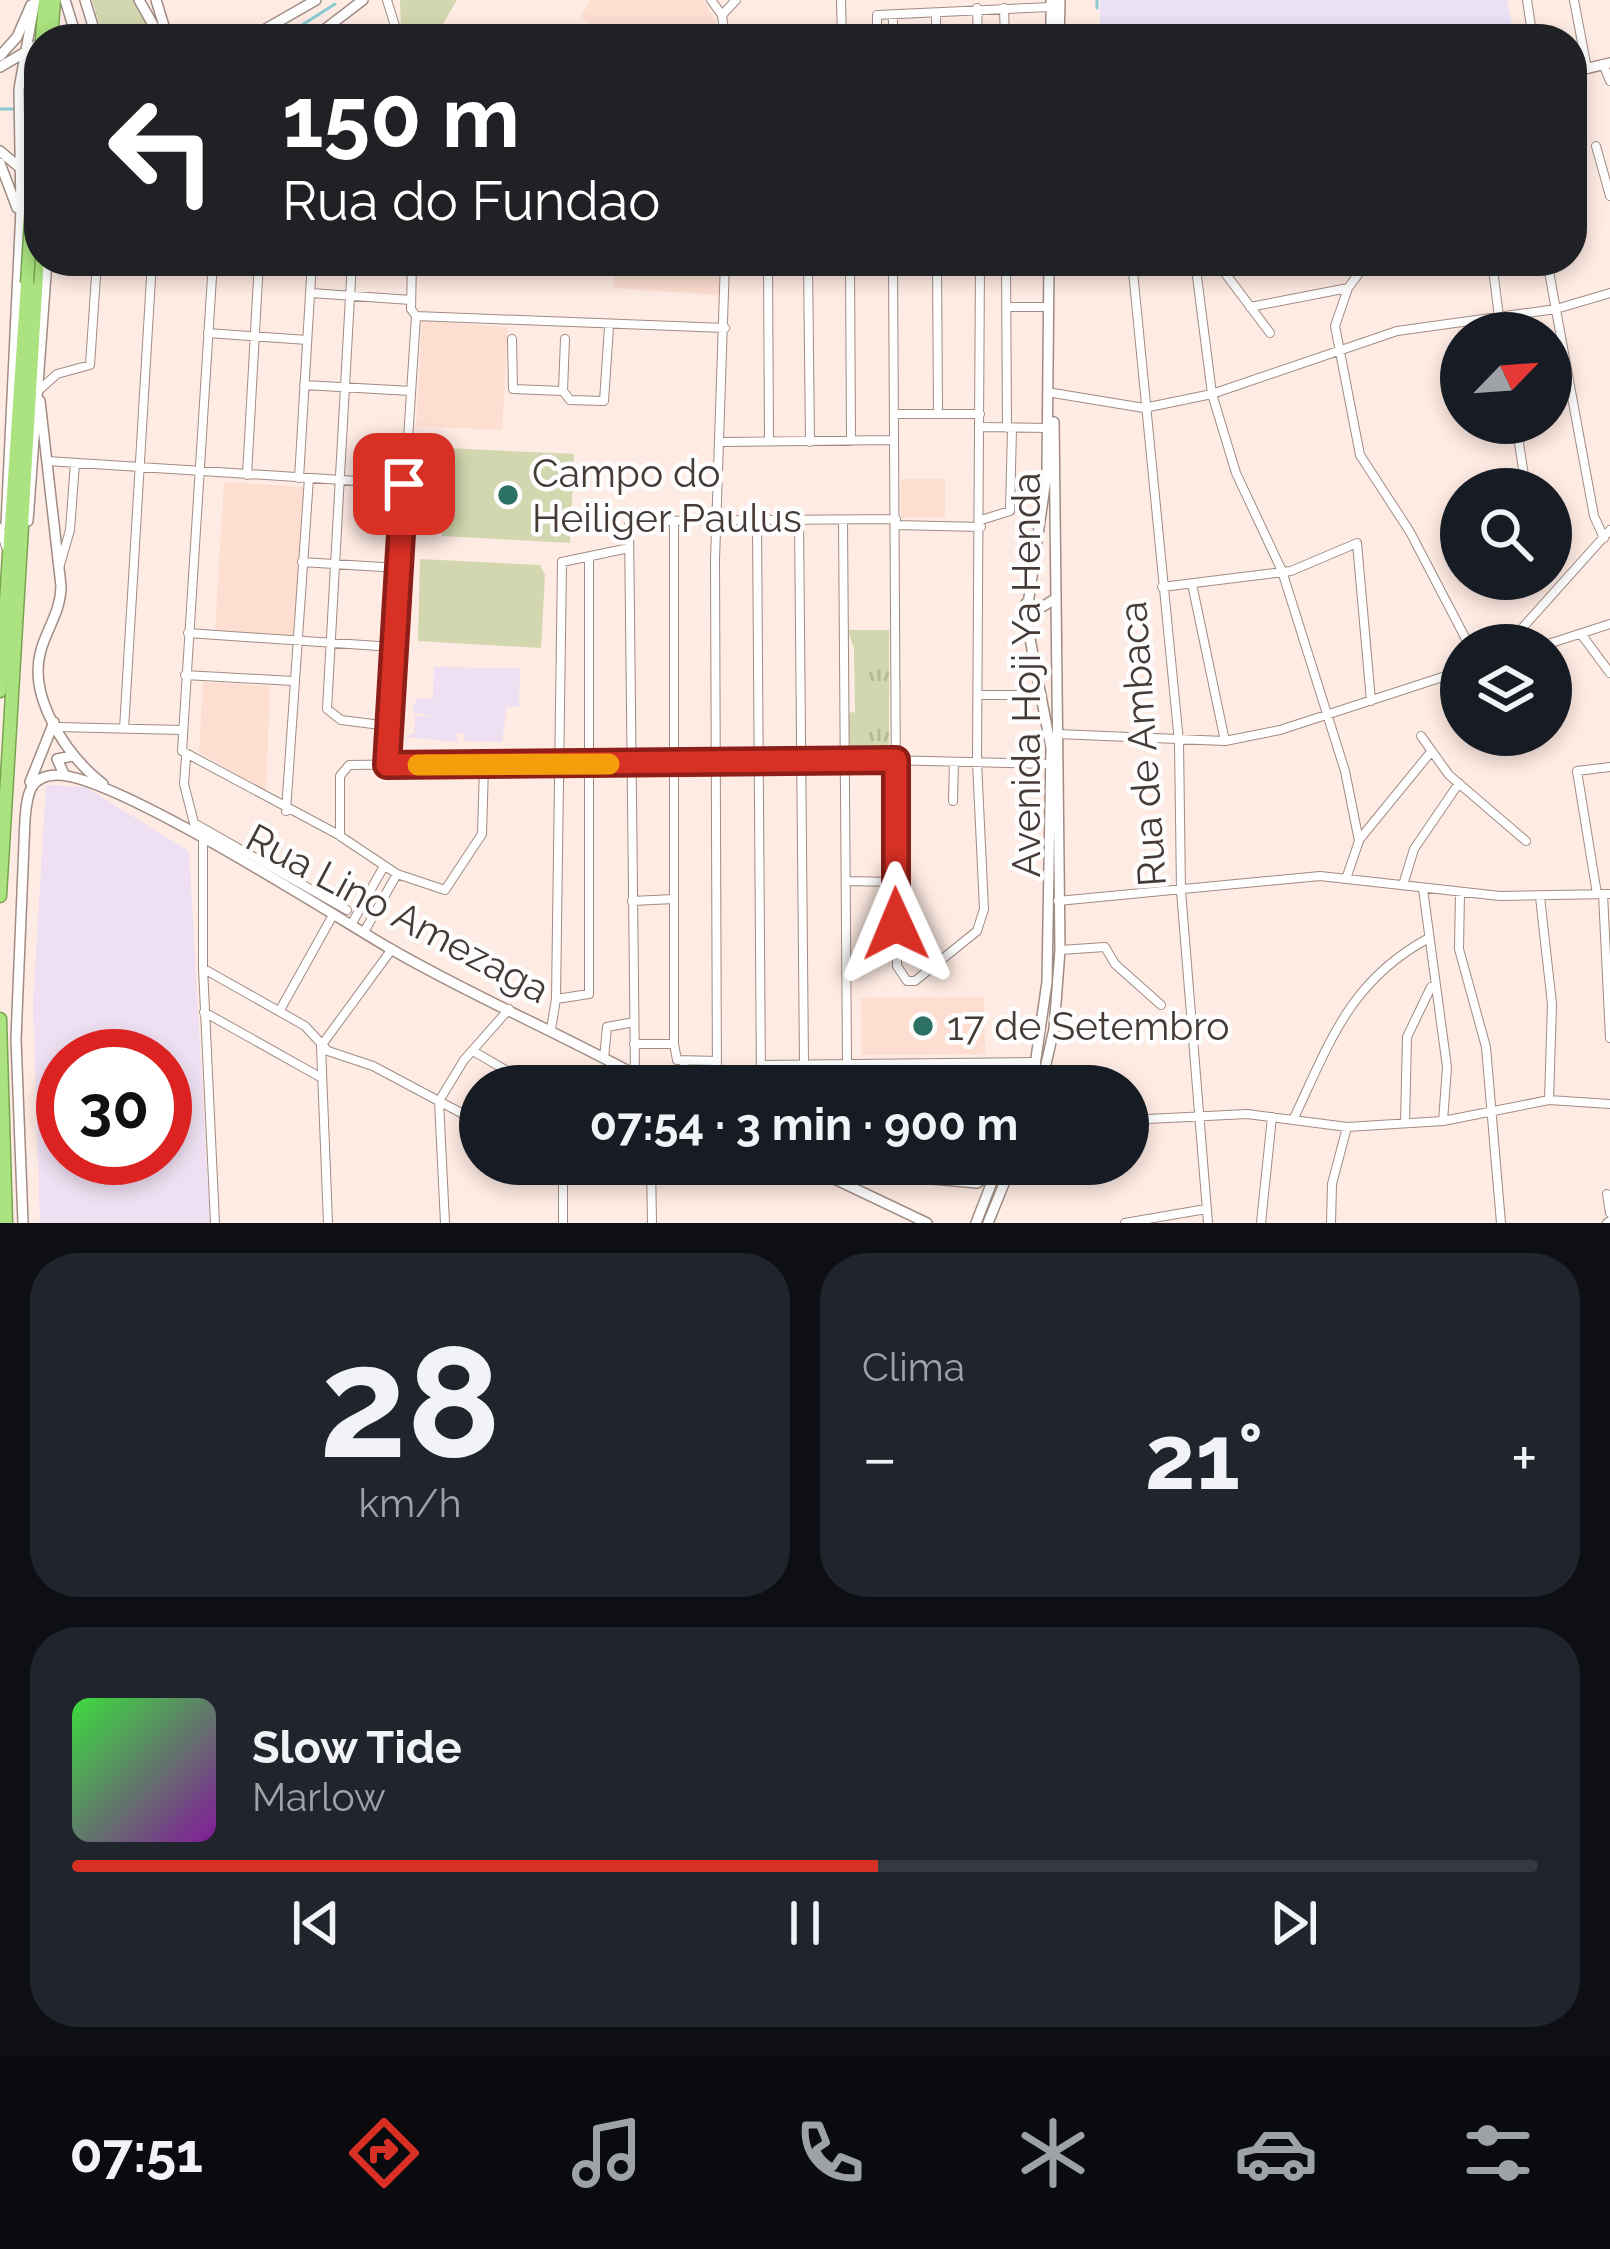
<!DOCTYPE html>
<html lang="pt">
<meta charset="utf-8">
<style>
:root{--surface:#171b24;--page:#20242c;--text:#f1f3f6;--muted:#9ea1a6;--line:#363941;--accent:#d93025}
body{margin:0;font-family:Raleway,sans-serif;background:var(--page);color:var(--text);height:100vh;display:flex;flex-direction:column;font-size:45px;white-space:nowrap}
*{box-sizing:border-box;margin:0}
p{font-size:39px;color:var(--muted)}
.icon{flex:none;width:66px;height:66px;fill:none;stroke:currentColor;stroke-width:2;stroke-linecap:round;stroke-linejoin:round}
.map{position:relative;height:1223px;overflow:hidden}
.sheet{display:flex;flex-direction:column;gap:30px;padding:30px;background:#0d0f14;flex:1}
.sheet>*{flex:none}
.hud{position:absolute;left:24px;top:24px;width:1563px;height:252px;border-radius:48px;box-shadow:0 6px 18px #0003;background:#202124;color:#fff;overflow:hidden}
.needle{width:78px;rotate:65deg}
.controls{position:absolute;left:1440px;top:312px;display:grid;gap:24px}
.controls a{display:grid;place-items:center;width:132px;height:132px;border-radius:50%;background:var(--surface);box-shadow:0 6px 18px #0003;font-size:60px}
.speed{position:absolute;left:36px;top:1029px;display:flex;gap:24px;font-size:60px;font-weight:700;text-align:center}
.speed>*{display:grid;place-content:center;width:156px;height:156px;border-radius:50%;background:var(--surface);box-shadow:0 6px 18px #0003;line-height:1}
.speed .limit{border:18px solid #d22;background:#fff;color:#111}
.pin{position:absolute;display:grid;place-items:center;width:102px;height:102px;color:#fff;margin:-51px;border-radius:24px;box-shadow:0 6px 18px #0006}
.me{position:absolute;width:132px;margin:-66px;rotate:359deg;stroke-linejoin:round;filter:drop-shadow(0 0 9px #0008)}
.turn{display:flex;align-items:center;gap:42px;height:252px;padding:0 60px;font-size:54px}
.turn .icon{width:156px;height:156px;stroke-width:2.5}
.turn b{display:block;font-size:84px;line-height:102px}
.big{font-size:90px;font-weight:700;line-height:1.1}
.sheet .widget{flex:1;display:flex;flex-direction:column;justify-content:center;gap:18px;min-width:0;padding:0 42px;border-radius:48px;background:var(--page)}
.sheet .dial{align-items:center;gap:0}
.dial b{font-size:156px;line-height:1}
.song{display:flex;align-items:center;gap:36px}
.cover{width:144px;height:144px;border-radius:18px;background:linear-gradient(135deg,hsl(120 70% 55%),hsl(290 70% 35%))}
.played{height:12px;border-radius:6px;background:linear-gradient(90deg,var(--accent) 55%,var(--line) 55%)}
.keys{display:flex;justify-content:space-around;direction:ltr}
.heat{display:flex;justify-content:space-between;align-items:center;font-size:66px;direction:ltr}
.sheet .tiles{flex:1;display:grid;gap:30px;grid-template-columns:1fr 1fr}
.widget:last-child{grid-column:span 2}
.trip{position:absolute;left:459px;top:1065px;width:690px;height:120px;border-radius:60px;background:var(--surface);box-shadow:0 6px 18px #0003;font-weight:700;line-height:120px;text-align:center}
.menu{display:flex;height:192px;justify-content:space-around;align-items:center;background:#090b0e;color:var(--muted)}
.menu .icon{width:84px;height:84px}
.menu .on{color:var(--accent)}
.menu b{font-size:54px;color:var(--text)}
.map>svg:first-child{display:block}
</style>
<div class="map">
<svg width="1610" height="1223" viewBox="0 0 1610 1223">
<defs>
<pattern id="grass-tufts" width="24" height="20" patternUnits="userSpaceOnUse" patternTransform="scale(3)"><rect width="24" height="20" fill="#d3d7af"/><path d="M3 7l-1-3M5 7V3M7 7l1-3M15 17l-1-3M17 17v-4M19 17l1-3" fill="none" stroke="#b6b997"/></pattern>
</defs>
<rect width="100%" height="100%" fill="#feebe3"/>
<path fill="#efdff2" fill-rule="evenodd" d="M434,667l86,1 -1,39h-12l-5,35 -37,-1 -1,-8h-7v9l-53,-5 10,-4 1,-17h18l-21,-4 4,-13h17z
M46,785l39,2 104,64 21,372h-170l-7,-220zM165,1056v102h-102v-102z"/>
<path fill="#fdded1" d="M590,0h113l12,19 4,20h-105l-34,-21z
M614,261h105v34l-105,-7z
M422,321l86,6 -6,103 -86,-4z
M901,479h44v38l-44,1z
M224,482l81,5 -10,149 -80,-5z
M203,682l67,4 -4,106 -67,-40z
M984,997l1,57 -123,1 -1,-57z
M770,1068h88l1,18h-97z"/>
<path fill="#eae1f6" d="M1100,0h407l8,39h-415z"/>
<path fill="url(#grass-tufts)" d="M92,0h41l26,39h-55z
M848,630h41v127l-41,-1 -1,-43 8,-1 -1,-64z"/>
<path fill="#d3d7af" d="M400,0h57l-23,39 -33,-12z
M446,448l128,6 -4,89 -128,-7z
M420,559l120,6 5,10 -4,73 -123,-7z"/>
<g fill="none" stroke-linecap="round" stroke-linejoin="round">
<path stroke="#89cad3" stroke-width="3" d="M1097,8v-8
M280,39l55,-35
M1097,39v-11
M0,109h13"/>
<defs>
<path id="minor" d="M387,0l12,39
M711,0l11,15 3,24
M841,0l1,39
M1527,0l6,39
M1574,0l13,69
M977,8l1,31
M1004,8l1,31
M722,15l14,-15
M936,16v23
M877,39v-24l174,-8
M893,39v-24
M1603,64l7,17
M1596,146l14,50
M213,261l-31,490 157,84
M352,261l-25,448 14,11 48,6
M768,261l1,180
M808,261l2,181
M850,261l1,180
M893,261l4,705 10,15h8l62,-50 7,-22 -7,-147 3,-501
M937,261l1,152
M1006,261l1,167
M1132,261l47,481 2,149 27,332
M1195,261l17,133 24,79 46,98 63,200 14,70 -12,35
M1216,261l54,72
M1368,261l-20,27 -13,38 25,129 50,77 59,113
M1492,261l9,72
M1547,261l47,255 10,22
M311,293l100,7
M1006,307h42
M1250,307l98,-19
M416,316l309,12
M208,333l99,7
M512,339l1,50 50,2 7,9 34,1 5,-74
M304,385l107,6
M39,390l18,-16 33,-9 7,-104
M563,391l2,-52
M1053,393l91,15 68,-14 185,-63 159,-22 54,-16
M895,414h85
M1516,423l10,66
M983,427l65,1
M722,442l171,-2
M47,461l357,23
M247,475l12,-214
M299,478l13,-217
M799,520l5,545
M843,520l4,543
M981,520l29,-9 2,-83
M757,521l4,565
M674,522v522l3,16 40,1
M896,525l85,2
M0,528l6,19
M302,562l96,6
M60,565l10,-35 5,-67
M1192,584l33,157
M1162,587l129,-16 66,-28 14,158
M188,633l205,14
M1581,634l29,39
M1507,645l103,-115
M1545,645l65,-21
M185,675l108,6
M979,695h63
M57,727l125,3
M124,729l28,-468
M1057,734l168,7 55,-11 181,-59
M1518,735l3,6
M1421,736l28,39 77,66
M186,757l-2,27 10,39 153,87
M387,765l29,-449 -5,-7 1,-48
M484,765l-2,69 -37,56 -48,-16 -57,-38v-60l9,-11 497,-6 204,5
M953,801l1,-39
M286,811l23,-333
M1359,840l71,-87
M203,841v127l12,255
M846,881l49,1
M1403,885l11,-36 45,-66
M1423,889l24,178 -4,54
M1460,893l-1,56 27,98 15,176
M1597,894l-20,-123 33,-4
M1603,894l7,144
M1540,897l12,107 -3,96
M632,901l42,-2
M1058,901l262,-25 180,20 110,-2
M351,925l33,-59
M364,932l33,-58
M1060,950l45,-3 10,17 46,41
M204,969l101,57 23,25 45,15 107,57
M556,999l33,-5v-436
M280,1010l53,-95
M204,1012l116,65
M551,1029l5,-30 6,-437 67,-14
M634,1044h40
M473,1051l60,35
M604,1058l3,-31 27,-5
M762,1065l274,-3
M635,1074l-6,-549 12,-4 255,-2
M717,1078l44,2
M606,1086l11,-21
M683,1086l1,-25
M717,1086l-2,-526 10,-299
M1128,1120l119,-6 100,13 96,-6 106,-21 61,4
M1293,1120c37,-78 56,-138 134,-181
M1405,1123l2,-86 24,-50
M645,1164h58
M651,1166l1,57
M1607,1194l3,19
M328,1223l-7,-177 71,-97
M445,1223l-6,-122 25,-41 45,-51
M563,1223v-59
M1125,1223l81,-14
M1261,1223l11,-106
M1331,1223l1,-39 15,-57
M1607,1223l3,-2"/>
<path id="tertiary" d="M139,0l22,39
M156,0l12,39
M1572,72l38,-9
M40,401l21,185c0,25 -14,42 -20,64 -14,47 26,106 62,134
M64,774l-7,-15 16,-3
M30,782l24,-60
M803,1164l124,59
M812,1168l165,15 19,-12
M23,1223l-7,-184 9,-220c2,-24 4,-44 33,-44 58,1 270,137 331,173 86,50 180,89 267,138"/>
<path id="secondary" d="M65,0l12,39
M85,0l12,39
M248,39l68,-39
M312,39l51,-39
M1051,39v-39
M1059,39l1,-39
M0,56l17,-19 14,-32
M0,67l39,-23
M0,151l19,16
M0,163l17,45
M28,521l19,-260
M6,524l15,-314 -2,-121 16,-89
M1026,603l10,8 17,-11
M1032,1086l15,-104 4,-234 -25,-130 21,-146 2,-211
M1041,1086l13,-57 6,-79 -6,-528
M976,1223l23,-59
M988,1223l24,-59"/>
<path id="trunk" d="M42,39l3,-39
M51,39l3,-39
M0,691l27,-408
M0,896l39,-656
M0,1019l6,204"/>
</defs>
<use href="#minor" stroke="#a18c83" stroke-width="10"/>
<use href="#tertiary" stroke="#a18c83" stroke-width="12"/>
<use href="#secondary" stroke="#a18c83" stroke-width="12"/>
<use href="#trunk" stroke="#78a451" stroke-width="15"/>
<use href="#minor" stroke="#fff" stroke-width="8"/>
<use href="#tertiary" stroke="#fff" stroke-width="9"/>
<use href="#secondary" stroke="#fff" stroke-width="9"/>
<use href="#trunk" stroke="#aae37f" stroke-width="12"/>
<defs>
<path id="trunk-bridge" d="M27,283l12,-189"/>
</defs>
<use href="#trunk-bridge" stroke="#78a451" stroke-width="15" stroke-linecap="butt"/>
<use href="#trunk-bridge" stroke="#aae37f" stroke-width="12"/>
</g>
<g fill="none" stroke-linecap="round" stroke-linejoin="round">
<defs>
<path id="route" d="M404,484l-17,281 509,-5v164"/>
</defs>
<use href="#route" stroke="#8d1f18" stroke-width="30"/>
<use href="#route" stroke="#d93025" stroke-width="21"/>
<path stroke="#f59e0b" stroke-width="21" d="M418,765l191,-1"/>
</g>
<g fill="#2d7164" stroke="#fdfdfd" stroke-width="4.5">
<circle cx="508" cy="495" r="12"/>
<circle cx="923" cy="1026" r="12"/>
</g>
<g text-anchor="middle" dominant-baseline="central" stroke-width="9" stroke-linejoin="round" paint-order="stroke">
<g font-size="39" fill="#443b37" stroke="#fdfdfd" text-anchor="start">
<text x="532" y="473">Campo do<tspan x="532" dy="45">Heiliger Paulus</tspan></text>
<text x="947" y="1026">17 de Setembro</text>
</g>
<g font-size="39" fill="#443b37" stroke="#fdfdfd">
<text transform="translate(1026 675) rotate(-90)">Avenida Hoji Ya Henda</text>
<text transform="translate(1142 744) rotate(-94)">Rua de Ambaca</text>
<text transform="translate(398 913) rotate(28)">Rua Lino Amezaga</text>
</g>
</g>
</svg>
<div class="controls">
<a><svg class="needle" viewBox="-14 -14 28 28"><path d="M0-13l5 13h-10z" fill="#e53935"/><path d="M0 13l5-13h-10z" fill="#9ea1a6"/></svg></a>
<a><svg class="icon" aria-label="search" viewBox="0 0 24 24"><circle cx="10" cy="10" r="6"/><path d="M15 15l6 6"/></svg></a>
<a><svg class="icon" aria-label="layers" viewBox="0 0 24 24"><path d="M12 4l9 5-9 5-9-5zM3 14l9 5 9-5"/></svg></a>
</div>
<div class="speed"><div class="limit">30</div></div>
<div class="pin" style="left:404px;top:484px;background:#d93025"><svg class="icon" aria-label="arrive" viewBox="0 0 24 24"><path d="M6 21V4h12l-3 4 3 4H6"/></svg></div>
<svg class="me" style="left:896px;top:924px" viewBox="-20 -20 40 40"><path d="M0-17L14 15 0 8-14 15z" fill="#d93025" stroke="#fff" stroke-width="4"/></svg>
<div class="trip">07:54 · 3 min · 900 m</div>
<div class="hud">
<div class="turn"><svg class="icon" aria-label="left" viewBox="0 0 24 24"><path d="M17 20v-9H6M10 6l-5 5 5 5"/></svg><div><b>150 m</b>Rua do Fundao</div></div>
</div>
</div>
<section class="sheet">
<div class="tiles">
<div class="widget dial"><b>28</b><p>km/h</p></div>
<div class="widget"><p>Clima</p>
<div class="heat"><a>−</a><b class="big">21°</b><a>+</a></div>
</div>
<div class="widget">
<div class="song"><i class="cover"></i><div><b>Slow Tide</b><p>Marlow</p></div></div>
<div class="played"></div>
<div class="keys"><svg class="icon" aria-label="previous" viewBox="0 0 24 24"><path d="M18 5L8 12l10 7zM5 5v14"/></svg><svg class="icon" aria-label="pause" viewBox="0 0 24 24"><path d="M8 5v14M16 5v14"/></svg><svg class="icon" aria-label="next" viewBox="0 0 24 24"><path d="M6 5l10 7-10 7zM19 5v14"/></svg></div>
</div>
</div>
</section>
<nav class="menu">
<b>07:51</b>
<svg class="icon on" aria-label="directions" viewBox="0 0 24 24"><path d="M12 3l9 9-9 9-9-9zM9 14v-3h6M13 9l2 2-2 2"/></svg>
<svg class="icon" aria-label="music" viewBox="0 0 24 24"><path d="M9 18V5l10-2v13"/><circle cx="6" cy="18" r="3"/><circle cx="16" cy="16" r="3"/></svg>
<svg class="icon" aria-label="phone" viewBox="0 0 24 24"><path d="M5 4h4l2 5-3 2q2 4 5 5l2-3 5 2v4C11 20 4 13 5 4z"/></svg>
<svg class="icon" aria-label="climate" viewBox="0 0 24 24"><path d="M12 3v18M4 7l16 10M4 17L20 7"/></svg>
<svg class="icon" aria-label="car" viewBox="0 0 24 24"><path d="M5 17H2v-5l4-1 3-4h7l3 4 3 1v5h-3M9 17h6M6 11h13"/><circle cx="7" cy="17" r="2"/><circle cx="17" cy="17" r="2"/></svg>
<svg class="icon" aria-label="filters" viewBox="0 0 24 24"><path d="M4 7h16M4 17h16"/><circle cx="9" cy="7" r="2"/><circle cx="15" cy="17" r="2"/></svg>
</nav>
